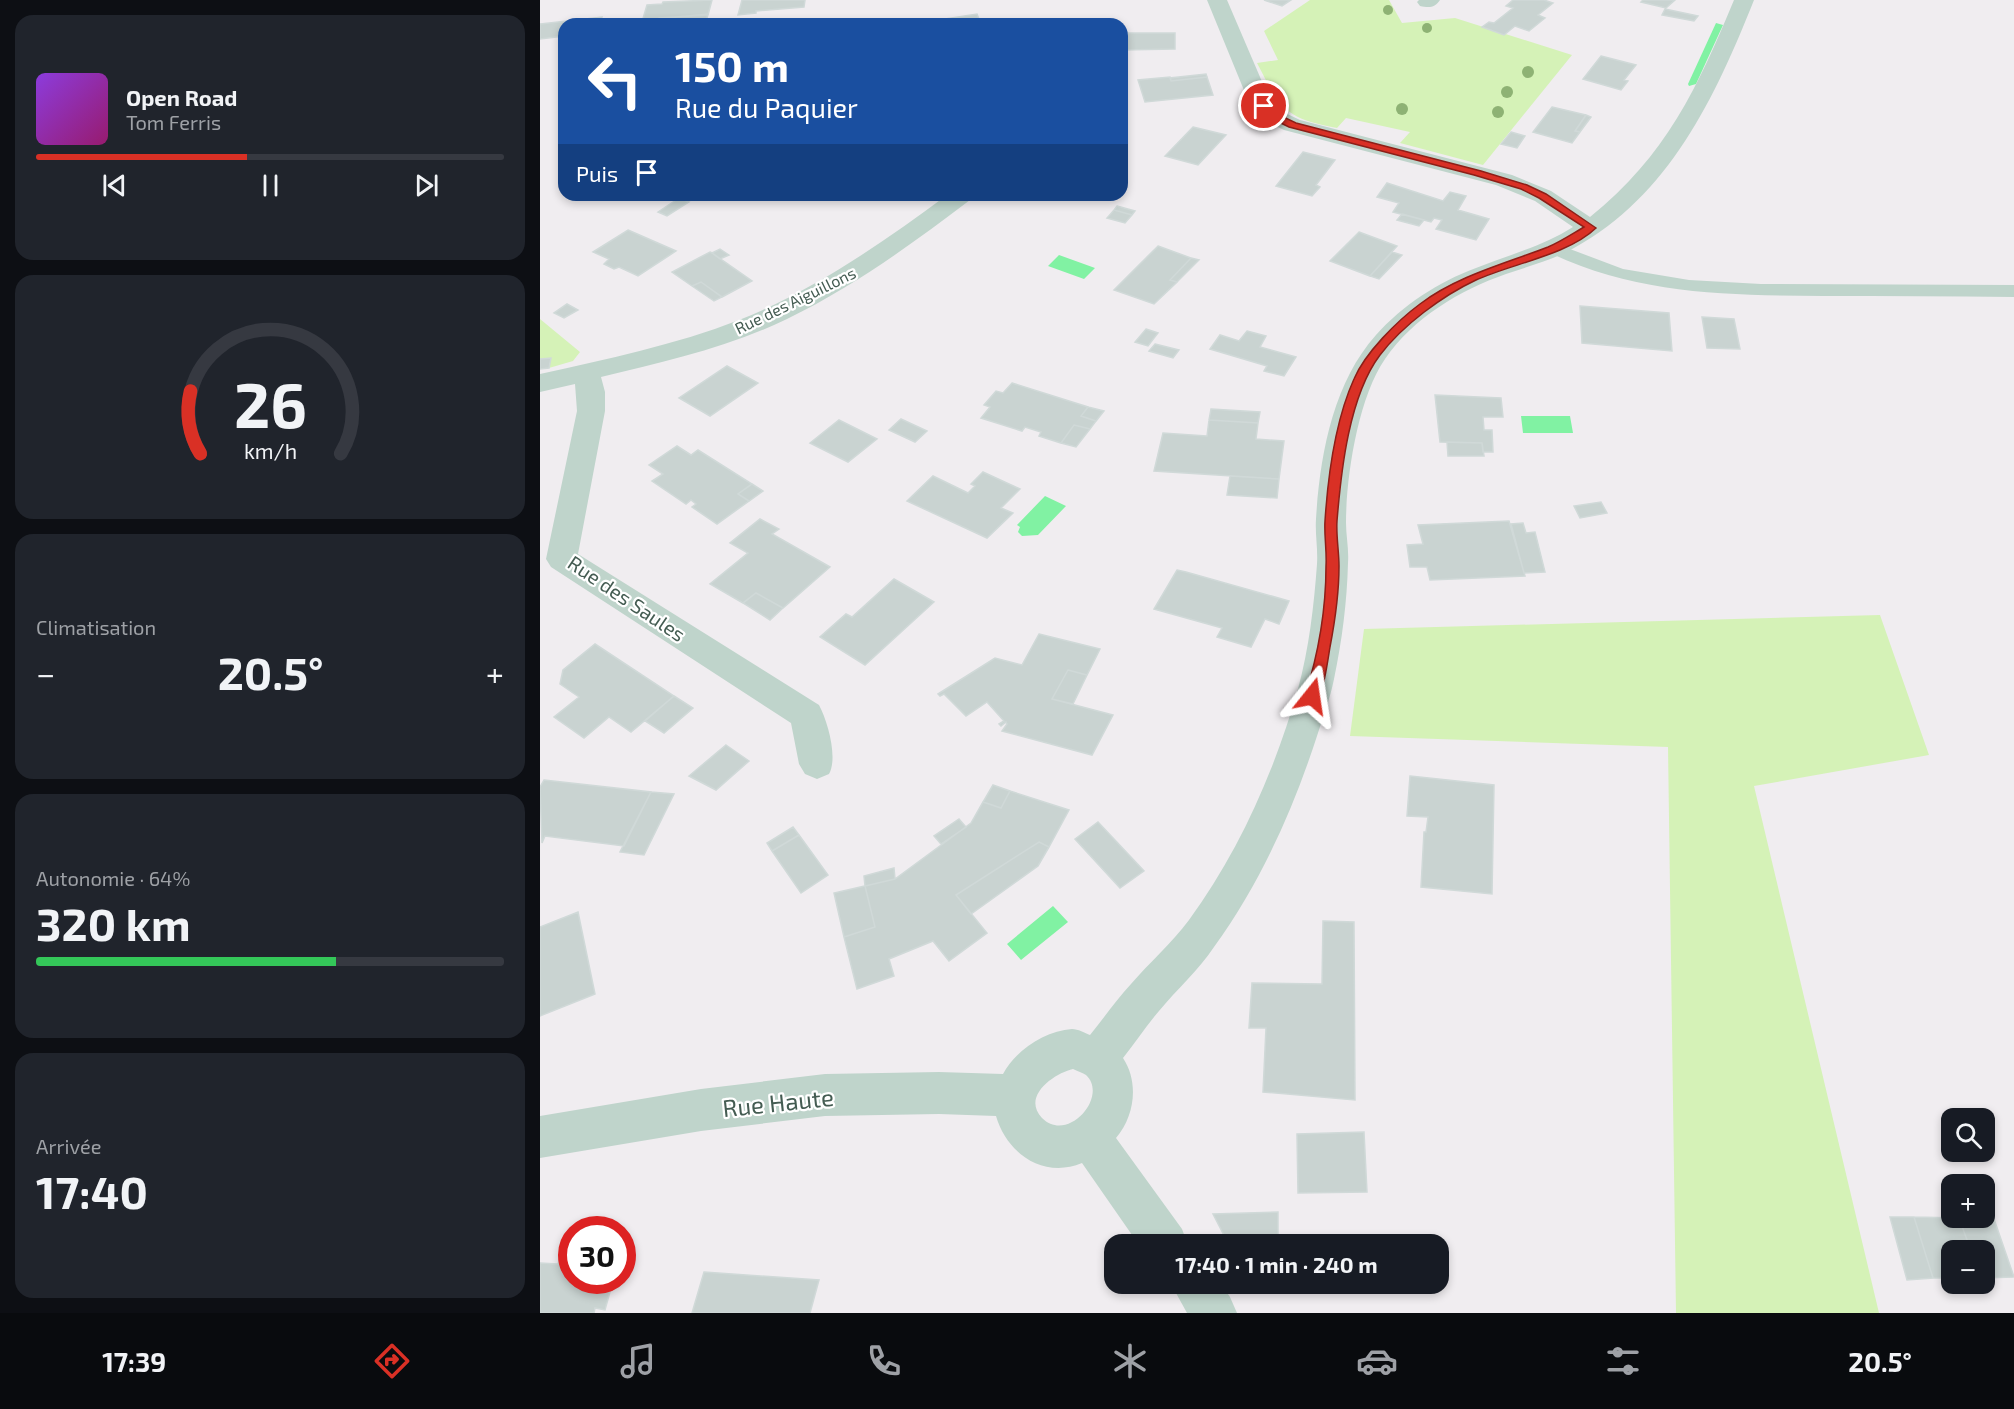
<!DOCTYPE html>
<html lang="fr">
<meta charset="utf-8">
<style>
:root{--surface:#171b24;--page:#20242c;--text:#f1f3f6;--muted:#9ea1a6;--line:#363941;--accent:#d93025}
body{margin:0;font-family:"Exo 2",sans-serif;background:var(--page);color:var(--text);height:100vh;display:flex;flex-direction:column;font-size:22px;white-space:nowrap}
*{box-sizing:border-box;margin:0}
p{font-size:20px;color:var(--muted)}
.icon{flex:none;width:33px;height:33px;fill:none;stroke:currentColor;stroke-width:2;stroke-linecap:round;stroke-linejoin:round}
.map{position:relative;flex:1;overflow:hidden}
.panel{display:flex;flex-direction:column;gap:15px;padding:15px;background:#0d0f14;width:540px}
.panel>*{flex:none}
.banner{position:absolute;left:18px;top:18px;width:570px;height:183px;border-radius:18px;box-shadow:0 3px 9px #0003;background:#1a4fa0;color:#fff;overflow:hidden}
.controls{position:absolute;left:1401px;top:1108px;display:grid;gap:12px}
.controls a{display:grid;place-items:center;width:54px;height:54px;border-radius:12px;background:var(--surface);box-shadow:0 3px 9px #0003;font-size:30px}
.speed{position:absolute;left:18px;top:1216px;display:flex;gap:12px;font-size:30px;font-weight:700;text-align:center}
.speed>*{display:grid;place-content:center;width:78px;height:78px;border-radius:50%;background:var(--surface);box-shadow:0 3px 9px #0003;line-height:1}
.speed .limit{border:9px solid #d22;background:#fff;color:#111}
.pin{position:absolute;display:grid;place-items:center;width:51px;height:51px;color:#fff;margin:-26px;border:3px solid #fff;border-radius:50%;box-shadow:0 2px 6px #0007}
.me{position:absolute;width:66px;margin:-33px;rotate:15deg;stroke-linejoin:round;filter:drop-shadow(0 0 4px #0008)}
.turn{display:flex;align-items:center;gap:21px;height:126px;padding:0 18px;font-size:27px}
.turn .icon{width:78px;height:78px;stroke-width:2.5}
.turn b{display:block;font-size:42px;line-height:51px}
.then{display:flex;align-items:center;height:57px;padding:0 18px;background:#0003;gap:12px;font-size:22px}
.big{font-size:45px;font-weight:700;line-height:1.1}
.panel .card{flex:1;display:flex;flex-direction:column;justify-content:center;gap:9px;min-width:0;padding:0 21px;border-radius:18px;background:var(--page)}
.panel .dial{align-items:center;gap:0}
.dial svg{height:156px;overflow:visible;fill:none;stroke:var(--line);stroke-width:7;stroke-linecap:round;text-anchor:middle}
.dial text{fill:var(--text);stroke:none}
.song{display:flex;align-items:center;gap:18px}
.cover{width:72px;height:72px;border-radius:9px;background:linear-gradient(135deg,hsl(270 70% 55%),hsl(320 70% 35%))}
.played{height:6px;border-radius:3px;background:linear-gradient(90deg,var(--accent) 45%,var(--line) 45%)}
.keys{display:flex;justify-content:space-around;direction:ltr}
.heat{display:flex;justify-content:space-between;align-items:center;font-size:33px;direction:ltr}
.charge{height:9px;border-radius:4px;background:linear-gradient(90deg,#34c759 64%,var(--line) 0)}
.trip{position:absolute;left:564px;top:1234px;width:345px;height:60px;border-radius:18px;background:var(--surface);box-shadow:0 3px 9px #0003;font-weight:700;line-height:60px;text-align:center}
.tabs{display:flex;height:96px;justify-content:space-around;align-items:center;background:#090b0e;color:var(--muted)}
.tabs .icon{width:42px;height:42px}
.tabs .active{color:var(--accent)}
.tabs b{font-size:27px;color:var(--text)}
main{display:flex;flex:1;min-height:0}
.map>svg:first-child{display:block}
</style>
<main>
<section class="panel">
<div class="card">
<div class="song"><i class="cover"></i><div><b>Open Road</b><p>Tom Ferris</p></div></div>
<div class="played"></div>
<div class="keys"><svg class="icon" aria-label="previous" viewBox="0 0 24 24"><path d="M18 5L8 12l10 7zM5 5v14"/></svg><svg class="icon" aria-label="pause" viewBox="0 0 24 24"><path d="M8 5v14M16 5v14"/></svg><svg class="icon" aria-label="next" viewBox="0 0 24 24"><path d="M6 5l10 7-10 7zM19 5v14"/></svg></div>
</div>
<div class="card dial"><svg viewBox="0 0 100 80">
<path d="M14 69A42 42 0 1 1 86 69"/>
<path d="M14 69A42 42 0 0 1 9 37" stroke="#d93025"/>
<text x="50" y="56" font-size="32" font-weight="700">26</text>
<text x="50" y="72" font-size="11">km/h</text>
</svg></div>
<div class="card"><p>Climatisation</p>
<div class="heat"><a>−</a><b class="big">20.5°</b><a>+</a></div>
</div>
<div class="card"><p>Autonomie · 64%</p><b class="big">320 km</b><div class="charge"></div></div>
<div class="card"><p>Arrivée</p><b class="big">17:40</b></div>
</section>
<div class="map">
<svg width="1474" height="1313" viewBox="0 0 1474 1313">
<rect width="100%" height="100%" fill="#f0edf0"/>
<path fill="#d5f2b7" d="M770,0h79l13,23 53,-5 117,37 -89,110 -83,-22 10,-11 -64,-14 -9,10c-53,-10 -56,-19 -80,-65l21,-3 -14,-29z
M0,319l40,33 -7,9 -24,7 2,-10 -11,1z
M1340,615l49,140 -175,31 125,527h-203l-8,-566 -318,-11 14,-107z"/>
<path fill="#81f2a3" d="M519,255l36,13 -11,11 -36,-13z
M981,416h49l3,17h-50z
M505,496l21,10 -28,29 -16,1 -4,-4 2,-5 -3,-2z
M513,906l15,16 -47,38 -14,-16z"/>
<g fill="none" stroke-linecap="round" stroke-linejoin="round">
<path fill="#81f2a3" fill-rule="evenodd" d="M1176,23l7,2 -27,59 -7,2 -1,-2z"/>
</g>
<path fill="#c9d3d1" stroke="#d0d9d8" stroke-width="1.5" d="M172,0l-4,15 -49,3 -1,3 -16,1 5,-17 15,-1 1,-2z
M202,0h63l-1,7 -48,4v2l-18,2z
M724,0h27l-9,6z
M973,0h31l9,3 -15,12 7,3 -16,13 -14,-5 -11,9 -22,-8 7,-5 5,1 19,-15 -7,-2z
M1103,0h32l-9,8 -25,-6z
M1125,9l33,7 -4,5 -32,-6z
M168,14l-2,8 -32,2 2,-7z
M437,14l4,10 -81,-1 18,-3 1,3z
M62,17l-2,7h-36v12l-24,3v-15z
M582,33h53v16l-53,1z
M1061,56l35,9 -12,15 4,1 -7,9 -38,-11z
M666,74l1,3 -36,4 -1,-3z
M630,77l1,4 36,-4 6,18 -68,7 -7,-22z
M1012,107l34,8 -11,16 5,1 -8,11 -39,-11z
M1046,115l5,2 -11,15 -5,-1z
M653,127l33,8 -28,30 -33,-9z
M971,132l14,4 -8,12 -16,-4z
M763,152l32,8 -19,25 4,2 -8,9 -36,-10z
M847,183l56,18 7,-9 16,4 -8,14 31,9 -13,21 -40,-11 6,-9 -8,-2 -3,4 -38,-10 6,-9 -22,-6z
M139,198l10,4 -22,14 -9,-4z
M577,206l18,5 -3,4 -18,-5z
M574,210l18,5 -7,8 -18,-5z
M862,214l22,6 -5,6 -22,-6z
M88,230l48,21 -38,25 -19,-9 -5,2 -10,-5 5,-5 -16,-7z
M819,232l38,14 -27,30 -40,-15z
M618,246l33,12 -21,22 7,2 -23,22 -40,-14z
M180,249l9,6 -9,4 -8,-6z
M170,252l2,1 40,28 -30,16 -21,-15 -9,4 -20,-14z
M852,252l10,3 -23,24 -9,-3z
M651,258l8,2 -22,22 -7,-2z
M161,282l21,15 -8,4 -22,-15z
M27,304l11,6 -14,8 -10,-5z
M1040,306l89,7 3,38 -90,-8z
M1162,317l32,2 6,30 -33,-1z
M606,329l12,4 -10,13 -13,-4z
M707,331l19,5 -6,11 36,10 -12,19 -20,-5 3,-5 -57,-17 10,-14 19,6z
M615,344l24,6 -6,8 -24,-7z
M11,358l-2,10 -9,1v-10z
M187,366l31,17 -48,33 -31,-18z
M472,383l76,24 -7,9 15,5 -6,8 -16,-4 -13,18 -22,-7 2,-4 -16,-5 -3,4 -41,-13 9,-11 -6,-2 12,-14 7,2z
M895,395l66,3 2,19h-20l1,13h8l1,22h-10l-1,-9 -42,-1z
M548,407l16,4 -8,10 -15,-5z
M671,409l49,3 -2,11 -49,-3z
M361,419l26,12 -12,11 -26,-12z
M299,420l38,19 -29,23 -38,-19z
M669,420l49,3 -2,16 28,2 -5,38 -125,-8 9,-38 44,3z
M534,425l16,4 -14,18 -15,-4z
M907,442l35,1 2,13h-36z
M137,446l14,9 7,-5 54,34 -14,10 11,7 -32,23 -25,-17 4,-3 -5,-4 -5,4 -34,-23 11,-7 -14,-9z
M443,472l37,17 -19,19 12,5 -26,25 -80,-37 26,-25 35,17 7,-7 -4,-2z
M690,476l49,3 -2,19 -50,-3z
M212,484l11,7 -14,10 -11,-7z
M1061,502l6,11 -27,5 -6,-12z
M220,519l19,10 -7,5 58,33 -47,41 -27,-15 -13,10 -33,-19 38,-31 -18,-10z
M969,521l16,55 -95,4 -3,-13h-17l-3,-22 16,-1 -5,-19z
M983,523l3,10 9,-1 10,40 -21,1 -13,-49z
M637,570l9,2 103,29 -10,23 -14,-5 -14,28 -34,-10 5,-9 -68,-19z
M354,579l40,23 -69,63 -45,-28 26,-23 6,3z
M216,593l27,15 -13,12 -27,-17z
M499,634l61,15 -13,26 -19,-5 -16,29 61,16 -21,40 -90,-24 5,-7 -1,-2 -5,4 -2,-2 5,-3 -17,-19 -21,14 -22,-22 -4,2 -2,-2 57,-36 27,7z
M55,644l79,52 -43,36 -22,-15 -25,21 -30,-21 25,-20 -19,-13 3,-14z
M528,670l19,5 -14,29 -21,-5z
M134,696l19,12 -29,25 -19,-12z
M186,745l23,16 -33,29 -27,-14z
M870,776l84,9 -2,109 -71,-7 3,-55h2l2,-15 -21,-1z
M4,780l107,12 -27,54 -79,-10 -3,7 -2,-56z
M453,785l17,6 -9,17 -18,-6z
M470,791l59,19 -20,37 -10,-5 -83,53 31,38 -38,28 -16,-20 -44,18 5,17 -37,13 -13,-52 31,-10 -10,-41 30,-7 76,-56 12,-21 18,6z
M111,792l23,2 -30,61 -24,-3z
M419,819l7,8 -25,17 -7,-8z
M558,822l46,49 -24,17 -45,-49z
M253,827l6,8 -27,16 -5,-8z
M259,835l29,40 -27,18 -29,-42z
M499,842l10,5 -11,19 -67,48 -15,-19z
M354,868l1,11 -30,7 -1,-10z
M325,886l10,41 -31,10 -10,-44z
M38,912l17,82 -55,22v-89z
M783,921l31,1 1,178 -92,-8 3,-64h-17l3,-45 70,1z
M824,1132l3,60 -69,1 -1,-59z
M738,1212v33h-49l-16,-31z
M1444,1216h9l21,61 -30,1v-27h-13l-12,-33h25z
M1350,1217h24l19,61 -26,2z
M1374,1217l45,1 12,33h-19v27h-19z
M21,1254h11v27h41l-8,29 -10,-2 -1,5h-54v-50l18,1z
M164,1272l115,8 -9,33h-118z"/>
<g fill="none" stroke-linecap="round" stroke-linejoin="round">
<path fill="#bfd4cb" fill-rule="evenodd" d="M1014,243l69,26 66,11 72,4 253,1v12c-64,-1 -127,-1 -191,-1 -98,-1 -185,-1 -275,-44l-3,-4 3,-4z"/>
<path fill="#bfd4cb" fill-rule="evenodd" d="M667,0h20l42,98 12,13 19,9 212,55 39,16 39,26c76,-61 108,-130 144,-217h20c-39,98 -85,196 -180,248 -21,12 -45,18 -68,26 -46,16 -93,44 -121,85 -27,39 -39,118 -39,164 0,13 3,26 2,40 -1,39 -6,78 -14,116 -4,20 -11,38 -17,57 -24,74 -57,148 -103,211 -16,24 -37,42 -55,64 -13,15 -24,32 -36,47 16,24 12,58 -7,80l66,91 6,16h-49l-57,-82c-38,16 -75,-9 -86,-47l-57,-2 -114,2 -124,15 -161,27v-42l161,-27 124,-15 114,-2 64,2c13,-24 42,-43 69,-45 6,0 13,4 18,6 14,-17 26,-35 41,-51 19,-22 40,-40 58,-64 50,-68 86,-150 109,-231 11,-40 16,-84 19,-125 1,-15 -2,-30 -1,-45 4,-64 17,-136 60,-184 27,-30 62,-53 100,-67 33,-13 67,-22 97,-41l-38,-26 -39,-16 -212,-55 -19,-9 -17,-21zM533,1069c4,2 10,4 13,6 23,21 -18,69 -44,43 -21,-22 13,-45 31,-49z
M879,0h21c-5,8 -11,8 -20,6l-3,-4z
M407,195h27l-4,5c-58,44 -117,87 -183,119 -58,28 -123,43 -186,58l4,15v19l-27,143 241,151c9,17 19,53 10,69l-12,5 -12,-5 -6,-10 -8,-41 -240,-156 -5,-8 31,-148 -2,-27 -35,8v-18c67,-15 135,-29 199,-54 76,-30 143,-77 208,-125z
M631,1284h50l9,13 7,16h-50z"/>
</g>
<g fill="#8eb274">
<circle cx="848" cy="10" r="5"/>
<circle cx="887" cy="28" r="5"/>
<circle cx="988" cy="72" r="6"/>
<circle cx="967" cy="92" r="6"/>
<circle cx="862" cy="109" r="6"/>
<circle cx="958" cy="112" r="6"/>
</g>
<path fill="#d93025" stroke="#8d1f18" stroke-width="1.5" d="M720,104h7l10,10 19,9 185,48 46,14 19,9 50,34c-28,27 -85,36 -120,52 -34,16 -73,45 -96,75 -31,41 -39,116 -43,166 -1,15 2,30 2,45 0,27 -4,55 -9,81 -3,18 -5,37 -13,53h-10l-2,-4c13,-41 21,-87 21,-130 1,-15 -2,-30 -1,-45 3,-46 10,-100 29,-142 11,-26 43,-58 66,-75 37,-28 84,-40 128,-57 12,-5 24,-13 36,-20l-45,-29 -18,-9 -47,-14 -185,-48 -19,-9 -10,-10z"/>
<g text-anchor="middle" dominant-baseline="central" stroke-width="4.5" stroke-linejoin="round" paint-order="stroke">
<g font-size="16" fill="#445c52" stroke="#fff">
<text transform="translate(255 300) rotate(-26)">Rue des Aiguillons</text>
</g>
<g font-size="20" fill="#445c52" stroke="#fff">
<text transform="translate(87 598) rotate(34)">Rue des Saules</text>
</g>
<g font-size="24" fill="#445c52" stroke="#fff">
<text transform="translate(238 1102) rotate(-6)">Rue Haute</text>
</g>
</g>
</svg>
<div class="controls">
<a><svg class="icon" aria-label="search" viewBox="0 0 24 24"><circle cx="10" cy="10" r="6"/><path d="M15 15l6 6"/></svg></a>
<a>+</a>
<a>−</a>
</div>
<div class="speed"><div class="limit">30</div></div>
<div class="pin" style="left:724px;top:106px;background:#d93025"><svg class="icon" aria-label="arrive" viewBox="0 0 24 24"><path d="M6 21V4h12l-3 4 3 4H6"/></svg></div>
<svg class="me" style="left:772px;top:696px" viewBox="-20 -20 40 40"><path d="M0-17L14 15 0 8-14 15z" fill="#d93025" stroke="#fff" stroke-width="4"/></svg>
<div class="trip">17:40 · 1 min · 240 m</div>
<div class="banner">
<div class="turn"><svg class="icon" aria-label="left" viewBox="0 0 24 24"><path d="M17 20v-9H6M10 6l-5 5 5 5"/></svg><div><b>150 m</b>Rue du Paquier</div></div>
<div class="then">Puis<svg class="icon" aria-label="arrive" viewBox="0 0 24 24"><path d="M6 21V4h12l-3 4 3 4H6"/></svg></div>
</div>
</div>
</main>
<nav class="tabs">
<b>17:39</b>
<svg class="icon active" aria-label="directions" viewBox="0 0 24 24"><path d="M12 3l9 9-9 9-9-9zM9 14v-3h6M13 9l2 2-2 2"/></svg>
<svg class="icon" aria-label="music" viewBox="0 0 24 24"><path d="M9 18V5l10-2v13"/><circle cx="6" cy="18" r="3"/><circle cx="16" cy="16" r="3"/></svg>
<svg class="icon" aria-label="phone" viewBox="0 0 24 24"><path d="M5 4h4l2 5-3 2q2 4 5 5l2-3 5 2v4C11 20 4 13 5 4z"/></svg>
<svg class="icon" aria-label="climate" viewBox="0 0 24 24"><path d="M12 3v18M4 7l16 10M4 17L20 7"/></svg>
<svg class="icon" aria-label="car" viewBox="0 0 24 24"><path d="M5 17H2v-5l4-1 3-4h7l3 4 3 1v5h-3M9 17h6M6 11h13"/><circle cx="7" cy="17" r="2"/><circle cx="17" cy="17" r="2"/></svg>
<svg class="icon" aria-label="filters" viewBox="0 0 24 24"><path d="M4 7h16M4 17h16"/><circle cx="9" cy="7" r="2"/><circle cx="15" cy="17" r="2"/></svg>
<b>20.5°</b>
</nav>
